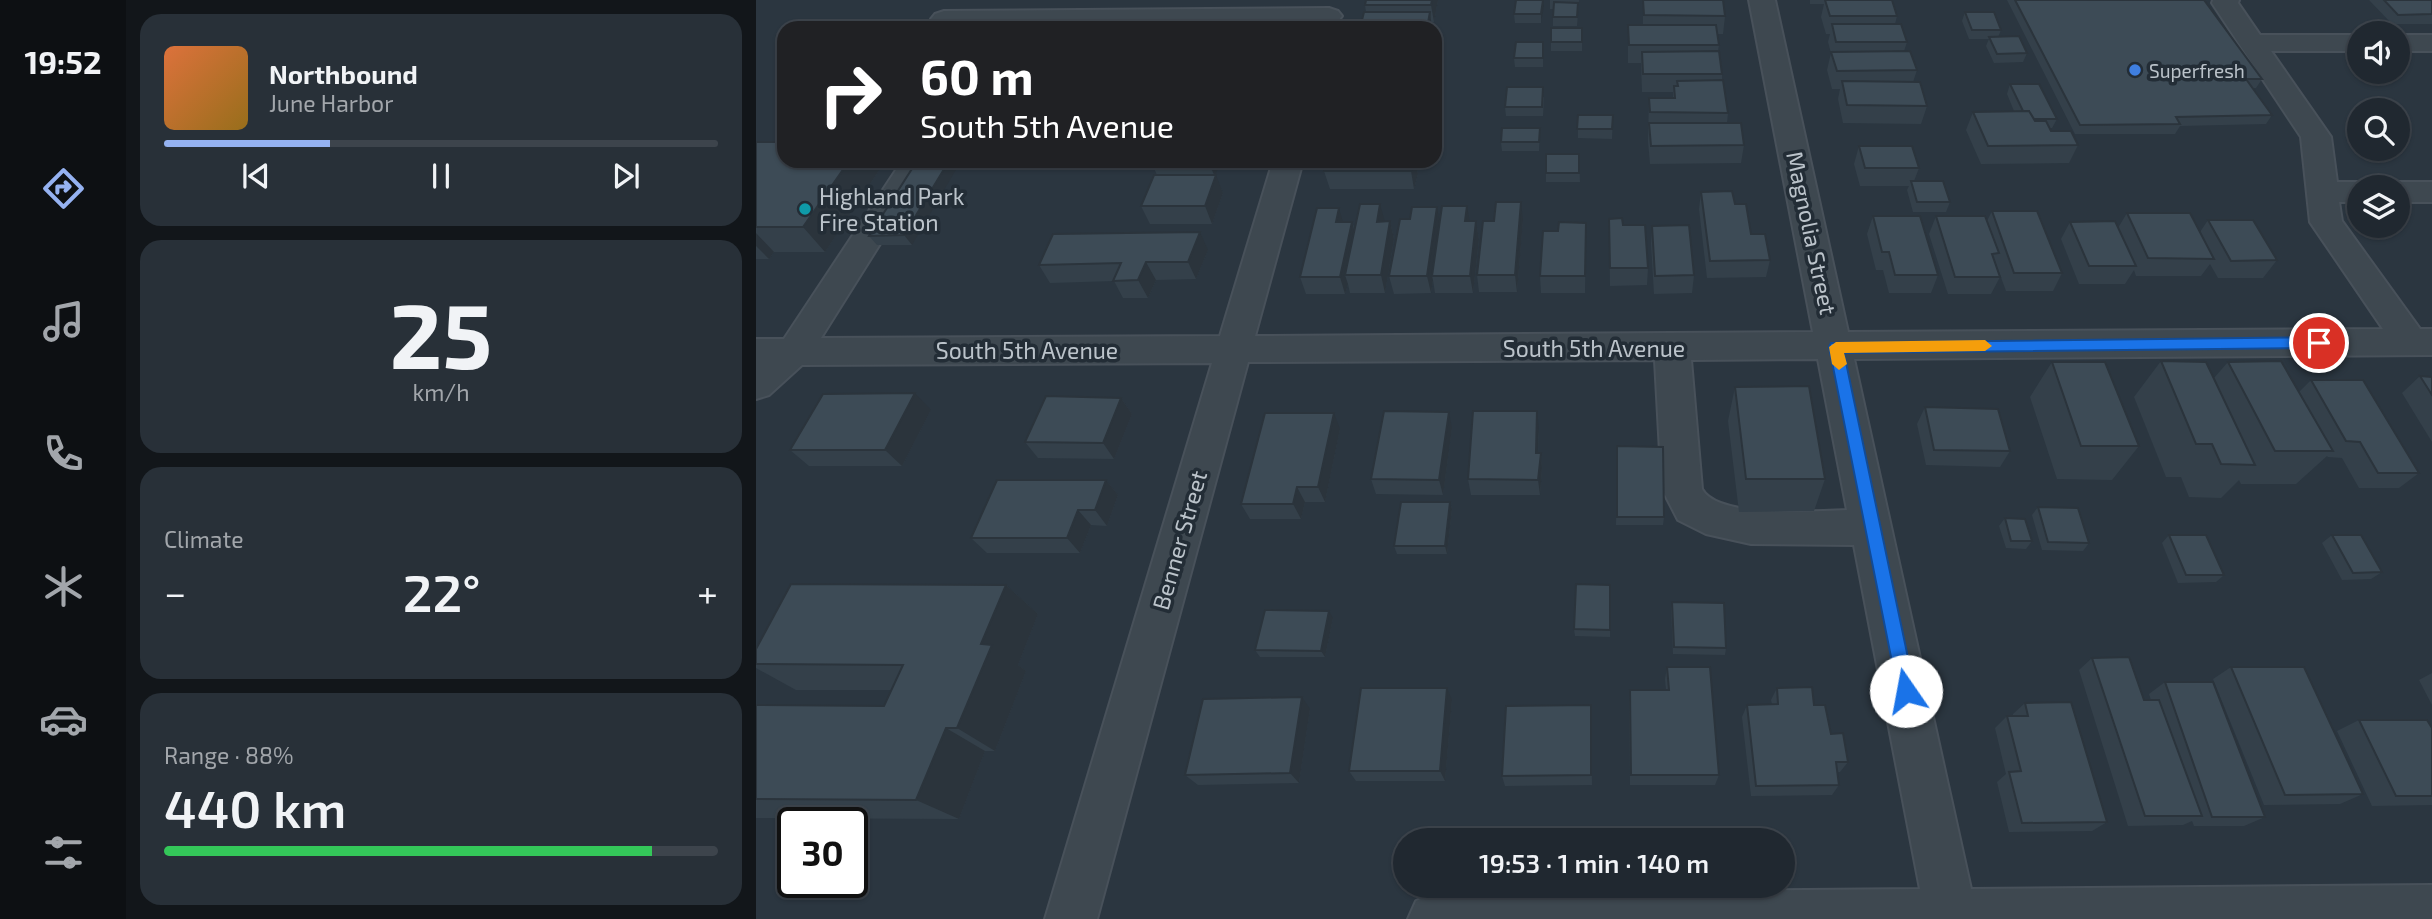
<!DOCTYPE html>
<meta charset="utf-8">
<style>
:root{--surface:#202830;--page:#283038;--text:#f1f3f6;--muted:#a2a6ab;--line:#3d444c;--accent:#95b2f1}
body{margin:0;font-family:"Exo 2",sans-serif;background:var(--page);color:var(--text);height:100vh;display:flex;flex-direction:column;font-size:26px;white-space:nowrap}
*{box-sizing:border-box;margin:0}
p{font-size:23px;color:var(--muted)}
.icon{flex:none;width:38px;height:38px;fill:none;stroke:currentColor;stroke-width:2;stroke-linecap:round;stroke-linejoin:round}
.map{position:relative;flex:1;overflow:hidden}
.sheet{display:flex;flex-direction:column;gap:14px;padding:14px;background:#12161a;width:630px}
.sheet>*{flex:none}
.hud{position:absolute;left:21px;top:21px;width:665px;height:147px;border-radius:21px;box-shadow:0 2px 5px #0004,0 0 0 2px var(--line);background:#202124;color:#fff;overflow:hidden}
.tools{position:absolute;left:1591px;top:21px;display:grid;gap:14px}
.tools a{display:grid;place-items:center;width:63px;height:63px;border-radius:50%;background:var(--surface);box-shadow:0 2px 5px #0004,0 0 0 2px var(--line);font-size:35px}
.speed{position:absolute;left:21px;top:807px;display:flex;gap:14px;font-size:35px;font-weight:700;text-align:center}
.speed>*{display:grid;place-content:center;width:91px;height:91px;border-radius:50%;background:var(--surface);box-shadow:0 2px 5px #0004,0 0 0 2px var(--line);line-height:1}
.speed .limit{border:4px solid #111;border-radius:10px;background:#fff;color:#111}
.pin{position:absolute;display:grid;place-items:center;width:60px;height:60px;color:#fff;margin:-30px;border:4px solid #fff;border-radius:50%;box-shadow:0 2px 7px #0007}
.me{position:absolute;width:77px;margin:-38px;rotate:348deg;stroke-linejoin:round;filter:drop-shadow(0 0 5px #0008)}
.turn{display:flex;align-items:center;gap:24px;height:147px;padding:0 28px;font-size:32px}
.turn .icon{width:91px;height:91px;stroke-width:2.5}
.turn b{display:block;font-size:49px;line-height:60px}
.big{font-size:52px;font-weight:600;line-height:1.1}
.sheet .tile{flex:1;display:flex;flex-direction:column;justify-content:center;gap:10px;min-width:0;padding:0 24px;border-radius:21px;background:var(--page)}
.sheet .dial{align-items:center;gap:0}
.dial b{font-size:91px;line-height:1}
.song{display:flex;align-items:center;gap:21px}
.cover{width:84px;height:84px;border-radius:10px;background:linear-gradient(135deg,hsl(20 70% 55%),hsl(40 70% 35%))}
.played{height:7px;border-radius:4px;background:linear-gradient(90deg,var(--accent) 30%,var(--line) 30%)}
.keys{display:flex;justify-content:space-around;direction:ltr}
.heat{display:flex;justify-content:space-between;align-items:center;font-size:38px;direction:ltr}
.charge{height:10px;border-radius:5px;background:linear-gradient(90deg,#34c759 88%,var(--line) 0)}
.trip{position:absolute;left:637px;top:828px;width:402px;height:70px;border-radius:35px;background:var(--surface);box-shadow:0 2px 5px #0004,0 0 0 2px var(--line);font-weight:600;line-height:70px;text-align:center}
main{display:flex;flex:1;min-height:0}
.dock{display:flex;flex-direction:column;width:126px;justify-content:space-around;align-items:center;background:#0d1013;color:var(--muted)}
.dock .icon{width:49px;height:49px}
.dock .active{color:var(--accent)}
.dock b{font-size:32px;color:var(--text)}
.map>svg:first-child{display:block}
</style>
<main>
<nav class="dock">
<b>19:52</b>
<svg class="icon active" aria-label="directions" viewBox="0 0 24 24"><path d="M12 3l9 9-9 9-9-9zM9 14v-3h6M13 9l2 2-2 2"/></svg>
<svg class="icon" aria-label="music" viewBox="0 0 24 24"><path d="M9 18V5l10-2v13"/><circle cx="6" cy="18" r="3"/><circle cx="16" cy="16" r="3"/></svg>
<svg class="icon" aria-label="phone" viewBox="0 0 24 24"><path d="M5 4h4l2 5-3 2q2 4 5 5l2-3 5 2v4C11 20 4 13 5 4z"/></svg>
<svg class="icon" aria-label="climate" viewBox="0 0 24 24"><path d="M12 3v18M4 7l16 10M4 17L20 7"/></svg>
<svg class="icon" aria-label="car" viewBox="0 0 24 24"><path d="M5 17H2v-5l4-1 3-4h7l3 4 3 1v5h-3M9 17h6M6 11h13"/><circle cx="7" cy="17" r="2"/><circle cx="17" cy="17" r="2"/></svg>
<svg class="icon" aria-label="filters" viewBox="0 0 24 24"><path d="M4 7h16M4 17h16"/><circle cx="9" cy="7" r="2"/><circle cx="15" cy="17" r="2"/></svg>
</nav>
<section class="sheet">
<div class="tile">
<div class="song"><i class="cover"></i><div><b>Northbound</b><p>June Harbor</p></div></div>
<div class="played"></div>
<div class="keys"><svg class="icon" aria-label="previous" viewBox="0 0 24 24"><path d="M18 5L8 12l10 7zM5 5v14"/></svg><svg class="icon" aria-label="pause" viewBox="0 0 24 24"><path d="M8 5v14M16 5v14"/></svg><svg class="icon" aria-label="next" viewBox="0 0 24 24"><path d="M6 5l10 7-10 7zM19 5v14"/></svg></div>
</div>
<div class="tile dial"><b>25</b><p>km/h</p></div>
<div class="tile"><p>Climate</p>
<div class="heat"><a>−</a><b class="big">22°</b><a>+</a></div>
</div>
<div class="tile"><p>Range · 88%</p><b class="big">440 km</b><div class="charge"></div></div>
</section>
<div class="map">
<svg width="1676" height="919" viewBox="0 0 1676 919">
<rect width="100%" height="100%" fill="#2b3640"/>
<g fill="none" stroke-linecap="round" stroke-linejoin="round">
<defs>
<path id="minor" d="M993,0h26l73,332 535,-3 -73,-107 -9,-85 -89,-134 1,-3h26l-1,3 22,32h99v16h-88l60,86 6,45h22l12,5h-12v15h-20l3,19 78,108h12v26l-578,4 117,530 461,-4v34h-1024l8,-18 18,-8 486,-4 -66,-344 -103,-1 -45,-10 -28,-14 -16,-31 -7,-129 -407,2 -151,557h-52l167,-556 -410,2 -33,30 -13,4v-60h28l118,-178h30l-111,177 399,-2 53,-175h30l-48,175 558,-4zM1062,359l29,151c-31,1 -129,9 -145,-21l-11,-129z
M573,8l9,3 4,5 -4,5 -9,3 -385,3 -9,-3 -4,-5 4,-5 9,-3z
M1642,35h34v16h-34z
M1642,182h34v20h-34v-15h-12z"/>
</defs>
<use href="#minor" stroke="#48515a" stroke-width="4"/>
<use href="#minor" fill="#3e4850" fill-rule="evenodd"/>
</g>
<path fill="#34404a" d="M610,0h72l-4,22h-3l1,6 -66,-16 -1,-7z
M760,0h27l-2,23h-26l-1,-9z
M794,0h29l-2,26h-24v-17h-3z
M887,0l82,16 -2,18h-6l2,11 -1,6 4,23v6l6,33 -1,10 17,22 -3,18 -91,1 -2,-23 1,-43h24v-6h-31l-1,-29h-13v-38h15z
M1054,0h82l5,16 -2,8 12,18 -3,9 13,19 -4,12 14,24 -6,18 -78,-1 -5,-24 2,-10h-8l-5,-19 4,-17 -3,-11 2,-8h-4l-5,-17 3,-13h-14z
M1251,0h197l58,79 -6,9h-3l19,27 -6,9 -86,2 -5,8h-100z
M1613,0h63v24h-40z
M1209,12l36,18 -3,7 29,16 -4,9 -29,1 -8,-17 3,-7h-20l-7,-18z
M795,28h31v23h-31z
M787,42v25h-28l-1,-9z
M1254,84l47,35 -5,9h-3l2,3 27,14 -9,18 -88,1 -15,-34 7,-18 41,-1 -7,-17z
M788,97l-1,19h-37l-1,-9z
M822,115h35l-1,24 -34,-1z
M784,128l-1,23h-37l-1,-9z
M0,142l28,19h94l4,5 -57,86h-51l-5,7h-13z
M1103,146l60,22 -5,13 36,21 -4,10h-33l-6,-22 2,-4h-49l-6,-22z
M790,154h33l1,28h-34z
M161,161l-5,84h-35l-8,-9z
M395,161h89l-1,4h-20l-4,10 8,18 -11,31h-62l-9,-18 16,-31z
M572,161h87l3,13 -4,15h-84l-6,-18z
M945,192l34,12 16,30 19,26 -4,17 -59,1 -8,-69z
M1236,211l70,62 -9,18h-47l-11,-30v1l5,15 -9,17h-43l-19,-60 7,-18 51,5z
M1371,213l73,19 8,-12 69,40 -14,18h-45l-8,-14 -9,12h-65l-2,-6 -9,14h-46l-18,-45 9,-17 48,6z
M1117,216l65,59 -7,18h-42l-6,-23h-7l-9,-36z
M853,219l14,6 25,43 -1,17 -37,1z
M767,220l-6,72h-38l-2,-17 17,-54z
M628,221h6l4,18 -9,54h-35l-2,-9 -3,10h-39l-6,-17 43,-55h9l3,8z
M720,221l3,18 -6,54h-38l-2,-13 -2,13 -37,1 -5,-18 51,-54z
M830,223l-1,70h-44l-1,-17 18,-45z
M896,226l42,49 -2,18 -38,1 -3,-51z
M452,250l-12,29 -40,1 -8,18h-25l-9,-17 -64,2 -11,-18z
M1405,361l53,17 14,-16 71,30 12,-12 108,93 -20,15h-40l-17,-30 -14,-1 -1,-1 -31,28h-55l-2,-4 -18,18 -32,-1 -8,-20h-15l-32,-80z
M1296,362l87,84 -27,34 -55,-1 -27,-82z
M1664,376l12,1v65l-30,-49z
M979,387l90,92 -11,32 -75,1 -11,-91z
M365,398l11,16 -18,45 -76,-1 -13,-16z
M1169,407l85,44 -10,16 -74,-2 -9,-41z
M175,410l-29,56h-93l-19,-16z
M696,428l-9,67 -67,-1 -5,-15z
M783,428l-1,25h3l1,15 -2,27h-69l-3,-16z
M584,429l-15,73h-20l-4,17h-51l-9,-15z
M861,446l47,71 -1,8h-47z
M350,480l12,15 -11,31 -16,-1 -11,28h-93l-16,-15z
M694,502l2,7 -5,45h-50l-3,-8z
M1282,507l51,36 -6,8 -41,-1 -10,-35z
M1249,518l27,23 -6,8 -20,-1 -7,-22z
M1413,535l55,40 -8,7 -38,1 -16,-40z
M1576,535l50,37 -11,7 -29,1 -20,-37z
M250,585l32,29 -20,51 8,6 -31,80h-10l-26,68 -203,-1v-113l128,1 7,-16h-95l-40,-22v-19z
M854,585v52l-35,-1 -1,-7z
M916,602l54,46 -1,7 -52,-1 -2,-45z
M577,618l-8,39h-65l-5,-7z
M1336,658l52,42h7l-2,-6 16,-12 100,135 -21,9h-50l-2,-5 -9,4 -55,1 -49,-156z
M911,667l52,108 -4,10h-85l-1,-83 1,-12h36l-1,-11z
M1475,667l132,127 -23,10 -76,1 -51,-126z
M1676,673v32l-13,-25z
M1021,688l37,17 34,57 -8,10h-3l2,13 -7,10 -81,1 -9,-79 5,-12 25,-1 -1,-4z
M696,700l-7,81h-89l-7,-10z
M1269,703l82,119 -15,9 -83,1 -12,-50 9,-8 -11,-46 12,-12h6v-2z
M835,705l1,80 -87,1 -3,-10z
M554,709l-11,74 -101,2 -13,-10z
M1603,720l73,8v77l-60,1 -35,-75z"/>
<path fill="#2b343c" d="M676,0h6l-4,22 -3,-17z
M787,0l1,6 -3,17v-9z
M674,12l2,16h-5z
M680,44l2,18 -3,19v-34z
M93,161h29l4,5 -57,86 -22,-25z
M193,161h12l-49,84 -8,-10z
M452,161h9l2,4 -4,12z
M657,161h2l3,13 -4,15 -3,-18z
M460,175l7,18 -11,31 -7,-18z
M765,202l2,18 -6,72 -2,-17z
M624,204l5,18h-8z
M711,206l3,17 -5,-2z
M681,207l3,17 -8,52 1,4 -2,13 -4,-17z
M583,208l5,18 -8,-4z
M634,221l4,18 -9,54 -4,-18z
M720,221l3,18 -6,54 -3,-17z
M596,222l5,18 -12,35 3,9 -3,10 -5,-17z
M444,232l8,18 -12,29 -8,-17z
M0,233l18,19 -5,7 -13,-13z
M390,262l10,18 -8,18 -10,-18z
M159,393l16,17 -29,56 -17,-16z
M365,398l11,16 -18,45 -11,-16z
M781,411l2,17 -2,41 -1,-16z
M693,412l3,16 -9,67 -4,-15z
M578,413l6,16 -15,73 -7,-15z
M785,453l1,15 -2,27 -2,-15z
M350,480l12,15 -11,31 -12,-16z
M541,487l8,15 -4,17 -8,-15z
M694,502l2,7 -5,45 -2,-8z
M322,510l13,15 -11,28 -13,-15z
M250,585l32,29 -20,51 8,6 -31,80 -38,-23 24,-84z
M573,611l4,7 -8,39 -4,-6z
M691,688l5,12 -7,81 -5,-10z
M546,697l8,12 -11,74 -9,-10z
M190,728l39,23 -26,68 -43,-19z"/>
<path fill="#3d4b56" stroke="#2b343c" stroke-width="2" d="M610,0h66l-1,5h-66z
M760,0h27l-2,14h-27z
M887,0h80l2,16 -81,-1z
M1069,0h67l5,16h-67z
M1259,0h189l58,79h-16l26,36 -96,2 4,7 -100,1z
M1628,0h48v14l-34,1z
M798,2l24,1 -1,14h-24z
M608,12h66l-3,16h-67z
M1209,12h29l7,18h-29z
M1076,24h69l6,18h-71z
M872,25h88l3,20h-90z
M795,28h31v14h-31z
M1263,36l8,17 -30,1 -8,-17z
M760,42h27v16h-29z
M963,51l3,23h-79l-1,-22z
M1154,51l7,19 -80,1 -6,-19z
M967,80l5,33 -78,-1 -1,-14h26l-1,-12h4l-1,-5z
M1086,81l78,1 7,24 -80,-1z
M1254,84h29l18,35h-23l-5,-8h-6z
M751,87h36l-1,20h-37z
M1273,111l6,10h11l5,10h20l7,14 -90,1 -15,-34z
M822,115h35l-1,14h-35z
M893,123h92l3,22 -93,1z
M746,128h38l-1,14h-38z
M0,142h28v19h65l-46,66h-47z
M1103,146h53l7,22h-54z
M790,154h33v19h-33z
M161,161h32l-45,74 -35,1z
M572,161h85l-2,10h-87z
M398,175h62l-11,31h-64z
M1155,181h32l7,21h-33z
M976,191l3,13h11l5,30h14l5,26 -60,1 -9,-69z
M740,202h25l-6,73h-38l6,-54h11z
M604,204h20l-3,18 13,-1 -9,54h-36z
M686,206h25l-2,15h11l-6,55h-38z
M656,207h25l-10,69h-38l11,-57h10z
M561,208h22l-3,14h16l-12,55h-40z
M1236,211h45l25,62h-48z
M1371,213h63l24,46 -66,-1z
M1117,216h47l18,59h-43l-6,-23h-7z
M1180,216h49l14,37 -7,1 8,23h-45z
M866,218l1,7h22l3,43h-38l-1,-49z
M1452,220h45l24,40 -46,1z
M1359,221l21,45h-47l-19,-44z
M803,222l27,1 -1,53h-45l3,-45h15z
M933,225l5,50 -39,1 -3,-50z
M444,232l-12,30h-42l-8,18 -25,1 8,-18 -82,2 14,-31z
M1405,361l45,1 49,103 -34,-1 -9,-20h-16z
M1525,361l52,90h-58l-47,-89z
M1296,362h53l34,84h-58z
M1664,376l12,1v18z
M1555,380h52l56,93h-41l-18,-31 -14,-1z
M1053,386l16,93h-79l-11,-92z
M159,393l-30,57h-95l33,-56z
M290,396l75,2 -18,45 -78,-1z
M1169,407l73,2 12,42 -76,-1z
M628,411l65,1 -10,68 -68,-1z
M717,411h64l-1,42h5l-3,27 -70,-1z
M509,413h69l-16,74h-21l-4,17h-52z
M861,446l46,1 1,70h-47z
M241,480h109l-11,30h-17l-11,28h-96z
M645,502h49l-5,44h-51z
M1282,507l40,1 11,35 -41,-1z
M1249,518l20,1 7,22h-21z
M1413,535h37l18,40h-38z
M1576,535h29l21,37 -29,1z
M35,584l215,1 -25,59 11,1 -35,83h-11l-30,72 -160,-1v-94l128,1 19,-41 -147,-1v-15z
M820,584l34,1v45l-36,-1z
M916,602l52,1 2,45 -52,-1z
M509,610l64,1 -8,40 -66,-1z
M1373,657l15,43h15l43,116h-57l-53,-158z
M911,667h43l9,108h-88l-1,-85h39z
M1475,667h73l59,127 -78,1z
M1409,682h48l52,135h-53z
M1056,687l2,18h11l6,29 12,-1 5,29h-12l3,23 -83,1 -9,-81 31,-1 -1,-16z
M605,688h86l-7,83h-91z
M546,697l-12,76 -105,2 18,-76z
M1315,702l36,120 -85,1 -13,-51 12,-1 -14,-55h21l-3,-13z
M835,705v70l-89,1 4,-70z
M1603,720h68l5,8v68h-36z"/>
<path fill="#1a73e8" stroke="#114b97" stroke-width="2" d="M1563,337l7,6 -7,5 -475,5 71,338 -3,6 -6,3 -7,-3 -70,-350 2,-4z"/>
<path fill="#f59e0b" d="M1229,340l7,6 -7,5 -141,2 3,11 -8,6 -7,-6 -3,-17 7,-5z"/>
<circle fill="#3f7fe0" stroke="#232d36" stroke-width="2.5" cx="1379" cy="70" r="7"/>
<circle fill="#0f9aa8" stroke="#232d36" stroke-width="2.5" cx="49" cy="209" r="7"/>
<g text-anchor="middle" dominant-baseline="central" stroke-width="7" stroke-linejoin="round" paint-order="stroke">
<g font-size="19" fill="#bbc3ca" stroke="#232d36" text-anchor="start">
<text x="1393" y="70">Superfresh</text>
</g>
<g font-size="23" fill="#bbc3ca" stroke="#232d36" text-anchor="start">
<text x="63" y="196">Highland Park<tspan x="63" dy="26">Fire Station</tspan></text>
</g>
<g font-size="23" fill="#bbc3ca" stroke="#232d36">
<text transform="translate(1056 233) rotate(78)">Magnolia Street</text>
<text x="838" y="348">South 5th Avenue</text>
<text x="271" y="350">South 5th Avenue</text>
<text transform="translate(423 540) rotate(-74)">Benner Street</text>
</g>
</g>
</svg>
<div class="tools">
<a><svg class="icon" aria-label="sound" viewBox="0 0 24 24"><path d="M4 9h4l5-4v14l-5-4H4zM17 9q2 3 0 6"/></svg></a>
<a><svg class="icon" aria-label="search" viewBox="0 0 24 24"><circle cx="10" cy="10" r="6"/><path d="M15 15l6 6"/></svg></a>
<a><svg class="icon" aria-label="layers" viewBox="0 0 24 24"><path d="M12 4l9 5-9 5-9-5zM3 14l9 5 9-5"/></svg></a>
</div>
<div class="speed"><div class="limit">30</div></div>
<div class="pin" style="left:1563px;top:343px;background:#d93025"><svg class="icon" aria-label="arrive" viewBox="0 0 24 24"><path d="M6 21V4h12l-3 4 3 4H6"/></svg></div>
<svg class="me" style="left:1150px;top:691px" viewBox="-20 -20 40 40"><circle r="19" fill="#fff"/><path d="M0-13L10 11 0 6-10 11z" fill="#1a73e8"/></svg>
<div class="trip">19:53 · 1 min · 140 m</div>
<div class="hud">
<div class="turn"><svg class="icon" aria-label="right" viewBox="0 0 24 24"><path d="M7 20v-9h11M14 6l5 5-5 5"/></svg><div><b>60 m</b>South 5th Avenue</div></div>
</div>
</div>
</main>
